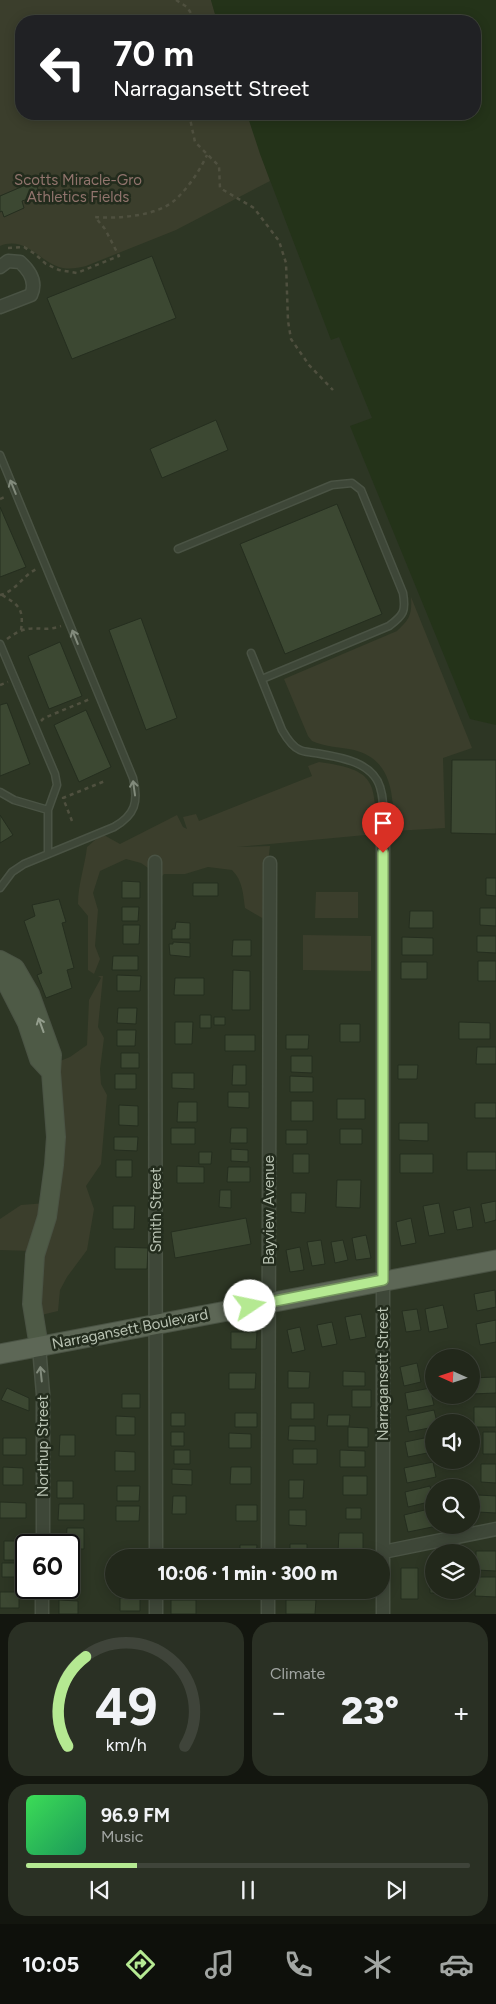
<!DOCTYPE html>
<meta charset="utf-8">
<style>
:root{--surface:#22281b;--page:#2a3024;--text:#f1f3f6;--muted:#a2a6a3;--line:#3f443a;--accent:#b5e992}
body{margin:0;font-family:Figtree,sans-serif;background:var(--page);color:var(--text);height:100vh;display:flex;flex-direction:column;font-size:19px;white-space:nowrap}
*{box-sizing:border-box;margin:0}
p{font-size:16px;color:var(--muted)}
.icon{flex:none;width:28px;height:28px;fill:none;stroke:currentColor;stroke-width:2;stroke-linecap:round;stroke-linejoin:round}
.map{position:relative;height:1614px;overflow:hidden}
.side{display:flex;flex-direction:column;gap:8px;padding:8px;background:#13160f;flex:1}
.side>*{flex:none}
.banner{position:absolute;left:15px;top:15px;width:466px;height:105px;border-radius:20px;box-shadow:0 2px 12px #0003,0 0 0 1px var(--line);background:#202124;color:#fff;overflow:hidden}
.needle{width:32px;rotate:273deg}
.fabs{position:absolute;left:425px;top:1349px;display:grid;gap:10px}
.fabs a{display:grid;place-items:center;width:55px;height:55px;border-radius:50%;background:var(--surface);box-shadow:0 2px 12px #0003,0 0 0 1px var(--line);font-size:25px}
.speed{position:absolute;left:15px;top:1534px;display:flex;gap:10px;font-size:25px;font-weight:700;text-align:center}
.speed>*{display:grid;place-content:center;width:65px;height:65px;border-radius:50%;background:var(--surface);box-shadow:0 2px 12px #0003,0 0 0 1px var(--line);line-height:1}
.speed .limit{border:2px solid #111;border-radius:8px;background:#fff;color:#111}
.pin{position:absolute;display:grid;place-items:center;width:42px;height:42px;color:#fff;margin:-51px -21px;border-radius:50% 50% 50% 0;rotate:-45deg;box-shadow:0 0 5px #0007}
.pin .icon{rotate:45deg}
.me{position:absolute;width:55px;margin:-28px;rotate:79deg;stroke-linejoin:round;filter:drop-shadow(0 0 4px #0008)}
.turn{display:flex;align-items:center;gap:18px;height:105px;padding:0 15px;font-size:22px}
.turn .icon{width:65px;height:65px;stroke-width:2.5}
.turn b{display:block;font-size:35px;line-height:42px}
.big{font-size:38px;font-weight:800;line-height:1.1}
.side .widget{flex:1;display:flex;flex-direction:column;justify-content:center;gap:8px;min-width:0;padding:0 18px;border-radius:20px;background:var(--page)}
.side .dial{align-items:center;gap:0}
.dial svg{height:130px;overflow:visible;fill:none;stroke:var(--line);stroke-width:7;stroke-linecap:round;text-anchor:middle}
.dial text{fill:var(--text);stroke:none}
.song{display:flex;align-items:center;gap:15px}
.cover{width:60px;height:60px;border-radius:8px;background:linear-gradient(135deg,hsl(130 70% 55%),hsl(150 70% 35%))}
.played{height:5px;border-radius:2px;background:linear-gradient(90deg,var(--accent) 25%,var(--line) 25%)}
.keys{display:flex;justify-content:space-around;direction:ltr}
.heat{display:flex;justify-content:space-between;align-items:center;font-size:28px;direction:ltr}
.side .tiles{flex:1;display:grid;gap:8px;grid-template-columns:1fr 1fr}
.widget:last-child{grid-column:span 2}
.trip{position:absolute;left:105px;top:1549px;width:285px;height:50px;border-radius:25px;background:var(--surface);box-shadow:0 2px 12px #0003,0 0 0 1px var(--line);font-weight:800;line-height:50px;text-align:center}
.dock{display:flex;height:80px;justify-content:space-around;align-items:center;background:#0e100b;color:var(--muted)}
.dock .icon{width:35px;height:35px}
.dock .current{color:var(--accent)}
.dock b{font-size:22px;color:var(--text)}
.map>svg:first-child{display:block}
</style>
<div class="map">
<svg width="496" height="1614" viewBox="0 0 496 1614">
<rect width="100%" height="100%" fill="#2d3624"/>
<path fill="#3b3e2c" d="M0,0h211l6,21h-196v93h226l23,67 -94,49 -90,36c-9,2 -17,4 -27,1 -21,-7 -34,-31 -59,-21z
M411,597l61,151 -29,10 2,70 -51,3c-1,-33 0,-71 -40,-81 -13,-3 -29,-3 -42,-9l-4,-5 -24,-57 113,-48c13,-12 15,-17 14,-34z
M319,762c57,8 56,19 57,72l-139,13 33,-1 -2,17 1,59 -24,-14c-2,-14 -2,-27 -13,-38l-24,-3 -23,7h-21l-3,3 -20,-14 -15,-4 -26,12 -7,22 5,17 -3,36 5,13 -6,15 -6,-4v-54l-10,-12c0,-20 7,-38 9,-57l15,-13 18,10 57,-29 6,12 4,2 -4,-12 13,-3 3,7 113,-45 -4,-10z
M316,892h42v26h-43z
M303,935l68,1v35l-68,-1z
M98,976h5l-5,51 6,11 -4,31 1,15 6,11 -6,69 -15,22 8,23 -7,41 -20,27 -7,13 -2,21 -25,6 -1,-66 -32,-1v-31l21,-14 25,-2 2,-4v-133l22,-9 17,-12 2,-45 12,-22z"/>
<path fill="#243319" d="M211,0h285v725l-26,-6 -120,-293 22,-8 -33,-81 -8,3 -71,-186 -13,-40h228v-93h-258z"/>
<path fill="#3c4832" stroke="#252e1f" d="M35,181l5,14 -18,6 2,7 -20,9 -2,-6 -2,1v-16z
M152,256l24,62 -104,41 -25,-61z
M216,420l12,30 -66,28 -12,-29z
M337,504l45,110 -97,40 -45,-110z
M0,507l26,60 -26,10z
M141,618l36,100 -31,12 -37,-100z
M60,642l22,54 -33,13 -21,-53z
M7,703l23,61 -30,12v-71z
M86,710l25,57 -32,15 -25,-57z
M452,760h44v74l-45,-1z
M0,815l13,20 -13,8z
M486,878h10v18l-10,-1z
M122,881l18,1v16h-18z
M193,883h25v13h-25z
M59,899l7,23 -4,1 12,45 -7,2 5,18 -26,10 -9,-23 5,-2 -18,-52 11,-5 -3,-11z
M122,907h17l-1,14h-16z
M480,908h16v18l-16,-1z
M410,911h23v17h-24z
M176,922l14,1v16h-18v-10h3z
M123,925h17l-1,19h-16z
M477,936h19v17l-19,-1z
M402,937l31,1v17h-31z
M233,940h18v16h-19z
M173,942l17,1v14l-20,-2 -1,-11h4z
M113,956h25v14h-26z
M478,961h18v20h-18z
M401,962h26v17h-26z
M233,970l17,1v39h-18z
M117,975l24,1 -1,15h-23z
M175,978h29v17h-30z
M118,1008h19l-1,16 -19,-1z
M200,1015h11v13h-11z
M214,1017h11v8h-11z
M175,1022h18l-1,22h-17z
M459,1022l31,1v16h-31z
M340,1024h20v18h-20z
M117,1030h19l-1,16h-18z
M225,1035h30v16h-30z
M286,1035h23l-1,14h-22z
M477,1047h19v17h-20z
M121,1053h18v15h-18z
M291,1056h21v17l-21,-1z
M233,1065h13v20h-14z
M398,1065h20l-1,14h-19z
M172,1073h22v16l-22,-1z
M115,1074h21v15h-21z
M290,1076l23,1v15h-23z
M228,1092h21v16l-21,-1z
M337,1099h28v20h-28z
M291,1101h22v20h-22z
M178,1102h19v20h-20z
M475,1103h21v15h-21z
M119,1105l19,1v20l-19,-1z
M399,1123h29v18l-29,-1z
M171,1128h24v16h-24z
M231,1128h16v15h-17z
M340,1129h22v15h-22z
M286,1130h21v14h-21z
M114,1137h24l-1,14 -23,-1z
M231,1149l17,1v12l-17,-1z
M199,1152h13l-1,12h-12z
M467,1152h29v18h-29z
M293,1154h16v19h-16z
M400,1154h33v19h-33z
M116,1160h16v17h-16z
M177,1166l27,1v16h-27z
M228,1167h22v15h-23z
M337,1180h24l-1,28 -24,-1z
M220,1190h11v18l-12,-1z
M291,1193h15l-1,20 -14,-1z
M496,1201v19l-11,3 -4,-19z
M439,1203l6,30 -16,3 -6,-30z
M113,1206h22l-1,23h-21z
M470,1207l3,20 -16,3 -4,-19z
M246,1218l5,26 -76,14 -4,-26z
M411,1218l5,25 -15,3 -5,-24z
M366,1235l5,23 -15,2 -4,-22z
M321,1240l4,24 -13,2 -5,-24z
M343,1240l5,20 -13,3 -4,-21z
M115,1247l33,1 -1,21h-32z
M300,1247l4,23 -14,2 -4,-22z
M495,1290l1,17 -19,4 -3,-17z
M443,1305l5,23 -19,4 -4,-23z
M417,1309l4,21 -15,2 -4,-21z
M361,1314l5,23 -16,3 -5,-23z
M496,1320v22l-16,3 -4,-21z
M332,1322l5,22 -15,3 -5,-22z
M300,1327l5,23 -13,3 -5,-23z
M231,1332h26l-1,17h-25z
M417,1363l4,19 -17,4 -4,-19z
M288,1371l22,1 -1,16h-21z
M343,1371l22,1v14h-22z
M229,1373h27l-1,16h-26z
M496,1377v16l-25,1v-16z
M7,1388l22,10v13l-28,-11z
M430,1388l4,17 -26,5 -3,-17z
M352,1390h19v17h-19z
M122,1394h18v14h-18z
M291,1403h23v16h-23z
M474,1407h22v20h-22z
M434,1410l3,12h-3v5l-25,5 -3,-16z
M171,1413h14v13h-14z
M235,1413h22v14h-22z
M328,1415h22l-1,11h-22z
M116,1416l19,1v18h-19z
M289,1426h26v15l-27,-1z
M348,1427l20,1v19h-20z
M171,1432h13v14h-13z
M483,1432h13v22h-13z
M229,1433l22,1v14h-22z
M60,1435h15v21h-16z
M429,1437l3,15 -24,5 -3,-15z
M3,1438h23v17h-23z
M293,1449h24v15h-24z
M174,1450h16v14h-16z
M340,1450l25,1v16h-25z
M115,1451l20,1v19h-20z
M433,1462l3,15 -29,6 -3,-15z
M481,1464h15v19l-15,-1z
M3,1467l20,1v17h-20z
M231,1467h20v17h-21z
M172,1469l20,1v15l-20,-1z
M343,1476h24v19h-24z
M289,1480h15l-1,18h-14z
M57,1481h16v17h-16z
M117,1486h23l-1,15h-22z
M430,1486l3,15 -25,6 -3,-15z
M478,1495l18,1v17l-18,-1z
M173,1496h13v18h-14z
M0,1502l26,1v15h-26z
M59,1504h25v16h-26z
M236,1505h21v16h-21z
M116,1506h24l-1,15h-23z
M346,1508h15v11h-15z
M433,1508l1,17 3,1 -29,6 -4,-17z
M289,1510h17v16l-17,-1z
M67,1528h17v21h-15v-4h-3z
M339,1533h24v20l-25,-1z
M4,1541h18v19h-18z
M290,1544h17v14h-17z
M240,1545h17l-1,13h-16z
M476,1551h20v20l-20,-1z
M2,1563h20v14h-20z
M69,1564h6v16h-6z
M430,1564h4v26h16v3h-20z
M401,1568h17v31h-17z
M476,1577h20v20l-21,-1z
M339,1590h23v5h-23z
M0,1592h19v16h-19z
M120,1598h20v13h-20z
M59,1600l19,1v13h-19z
M171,1600h25v14h-25z
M286,1600h30l-1,14h-29z"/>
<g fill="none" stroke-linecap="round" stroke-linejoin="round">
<defs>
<path id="lane" d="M0,455l133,323c6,24 2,37 -19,49l-90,37 -12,8 -12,16
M178,549l154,-64 20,-2 9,7 42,103c3,18 1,22 -14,33l-127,53
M0,644l55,130 2,11 -9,25
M251,653l31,77c4,7 10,17 18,20 4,2 10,2 15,3 23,4 57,8 65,34 5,15 3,31 3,47
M0,792l14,8 34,10v44"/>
<path id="street" d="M0,267l8,-6 12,1c10,9 17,20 11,33l-31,12
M155,862l1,696
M39,1347l4,47v151
M383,1552l113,-23
M268,1558l2,-695
M268,1590v24
M42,1614v-26
M156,1614v-24
M383,1614v-780"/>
<path id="secondary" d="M0,960l15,8 15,26 22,61 -1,17 5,65 -2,28 -7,52 -12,38 -3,49 7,43
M2,962l1,14 24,47 12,36 12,13"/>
<path id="primary" d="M0,1354l496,-94"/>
</defs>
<use href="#lane" stroke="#4a5344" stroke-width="9"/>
<use href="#street" stroke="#4a5344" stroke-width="15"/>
<use href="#secondary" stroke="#4a5344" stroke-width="20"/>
<use href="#primary" stroke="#4a5344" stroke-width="21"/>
<path stroke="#4f503f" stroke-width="2.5" stroke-dasharray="4 4" stroke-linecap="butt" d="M176,0l11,7 9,14
M199,21l8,-2
M189,114l6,28 24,24 1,22 34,20 25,33 7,22 2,58 3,18 18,26 24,25
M8,248l16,-1 11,7 11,10 13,6 18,3 42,-17 -14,-27 -10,-12c23,2 64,-1 81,-18 13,-12 24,-29 31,-44
M0,499l7,-3
M0,595c17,-4 23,-21 39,-27
M2,595c17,10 22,14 19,35
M7,639c25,-19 32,-5 54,-13
M0,685l8,-3
M41,721l3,-3 46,-19
M72,821l-9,-23 42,-17"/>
<use href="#lane" stroke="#3e4738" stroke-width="6"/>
<use href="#street" stroke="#3e4738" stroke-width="12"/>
<use href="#secondary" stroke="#4e5a46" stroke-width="18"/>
<use href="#primary" stroke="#5d6756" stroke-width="19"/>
</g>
<defs><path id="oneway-shaft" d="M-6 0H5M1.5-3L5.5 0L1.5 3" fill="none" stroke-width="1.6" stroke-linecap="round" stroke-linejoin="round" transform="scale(1.25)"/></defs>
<g stroke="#828b7c">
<use href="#oneway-shaft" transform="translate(13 487) rotate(-112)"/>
<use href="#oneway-shaft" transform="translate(75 637) rotate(-112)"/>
<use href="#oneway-shaft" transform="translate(134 788) rotate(-98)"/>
<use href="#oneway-shaft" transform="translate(41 1374) rotate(-96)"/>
</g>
<use stroke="#949e8d" href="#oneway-shaft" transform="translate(41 1025) rotate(-110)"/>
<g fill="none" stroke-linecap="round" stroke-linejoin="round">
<defs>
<path id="route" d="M250,1306l133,-26v-427"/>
</defs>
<use href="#route" stroke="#76975f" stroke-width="12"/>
<use href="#route" stroke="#b5e992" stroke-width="9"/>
</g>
<g text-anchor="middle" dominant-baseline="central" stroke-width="5" stroke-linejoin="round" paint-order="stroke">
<g font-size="15" fill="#91746d" stroke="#232c1d">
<text x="78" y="180">Scotts Miracle-Gro<tspan x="78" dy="17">Athletics Fields</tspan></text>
</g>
<g font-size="15" fill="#b9c3b3" stroke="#232c1d">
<text transform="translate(156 1210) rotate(-90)">Smith Street</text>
<text transform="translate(269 1210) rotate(-90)">Bayview Avenue</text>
<text transform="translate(130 1329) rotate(-11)">Narragansett Boulevard</text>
<text transform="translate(383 1374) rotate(-90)">Narragansett Street</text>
<text transform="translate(43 1446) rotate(-90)">Northup Street</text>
</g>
</g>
</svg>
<div class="fabs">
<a><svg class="needle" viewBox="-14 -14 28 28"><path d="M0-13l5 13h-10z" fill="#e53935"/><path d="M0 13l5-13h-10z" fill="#a2a6a3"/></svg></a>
<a><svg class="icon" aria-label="sound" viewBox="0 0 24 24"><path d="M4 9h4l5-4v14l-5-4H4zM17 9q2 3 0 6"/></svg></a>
<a><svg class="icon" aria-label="search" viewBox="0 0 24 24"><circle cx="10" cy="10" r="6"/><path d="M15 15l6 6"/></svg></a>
<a><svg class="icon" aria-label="layers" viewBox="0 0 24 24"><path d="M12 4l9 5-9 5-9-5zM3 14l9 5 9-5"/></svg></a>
</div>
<div class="speed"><div class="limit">60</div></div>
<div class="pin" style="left:383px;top:853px;background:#d93025"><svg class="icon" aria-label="arrive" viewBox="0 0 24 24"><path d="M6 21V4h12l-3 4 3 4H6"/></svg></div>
<svg class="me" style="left:250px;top:1306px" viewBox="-20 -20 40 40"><circle r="19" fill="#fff"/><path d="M0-13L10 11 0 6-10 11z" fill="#b5e992"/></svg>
<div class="trip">10:06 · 1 min · 300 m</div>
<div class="banner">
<div class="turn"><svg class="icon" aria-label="left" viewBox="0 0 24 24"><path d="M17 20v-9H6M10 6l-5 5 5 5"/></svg><div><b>70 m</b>Narragansett Street</div></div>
</div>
</div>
<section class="side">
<div class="tiles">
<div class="widget dial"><svg viewBox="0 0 100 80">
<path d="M14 69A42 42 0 1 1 86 69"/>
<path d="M14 69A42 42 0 0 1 25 14" stroke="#b5e992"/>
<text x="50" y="56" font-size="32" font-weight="700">49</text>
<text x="50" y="72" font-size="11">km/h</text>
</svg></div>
<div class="widget"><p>Climate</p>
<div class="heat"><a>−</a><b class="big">23°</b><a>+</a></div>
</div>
<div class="widget">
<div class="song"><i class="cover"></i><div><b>96.9 FM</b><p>Music</p></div></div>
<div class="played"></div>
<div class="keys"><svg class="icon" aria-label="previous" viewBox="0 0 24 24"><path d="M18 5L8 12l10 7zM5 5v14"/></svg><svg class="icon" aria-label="pause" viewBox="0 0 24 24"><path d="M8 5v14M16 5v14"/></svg><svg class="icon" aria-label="next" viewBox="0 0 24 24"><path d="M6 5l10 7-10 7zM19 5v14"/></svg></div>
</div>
</div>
</section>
<nav class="dock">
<b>10:05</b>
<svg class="icon current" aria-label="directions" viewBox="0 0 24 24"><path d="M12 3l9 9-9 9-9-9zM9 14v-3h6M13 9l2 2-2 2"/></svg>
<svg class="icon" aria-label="music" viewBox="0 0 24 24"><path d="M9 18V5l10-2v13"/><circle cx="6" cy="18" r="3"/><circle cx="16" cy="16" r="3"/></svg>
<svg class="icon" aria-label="phone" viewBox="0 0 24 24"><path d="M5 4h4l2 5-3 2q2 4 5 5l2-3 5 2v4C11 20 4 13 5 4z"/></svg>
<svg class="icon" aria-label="climate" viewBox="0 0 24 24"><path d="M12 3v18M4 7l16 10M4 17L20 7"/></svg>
<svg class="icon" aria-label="car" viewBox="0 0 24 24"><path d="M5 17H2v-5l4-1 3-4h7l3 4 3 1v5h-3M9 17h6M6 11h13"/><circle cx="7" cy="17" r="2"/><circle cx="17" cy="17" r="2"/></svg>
</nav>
